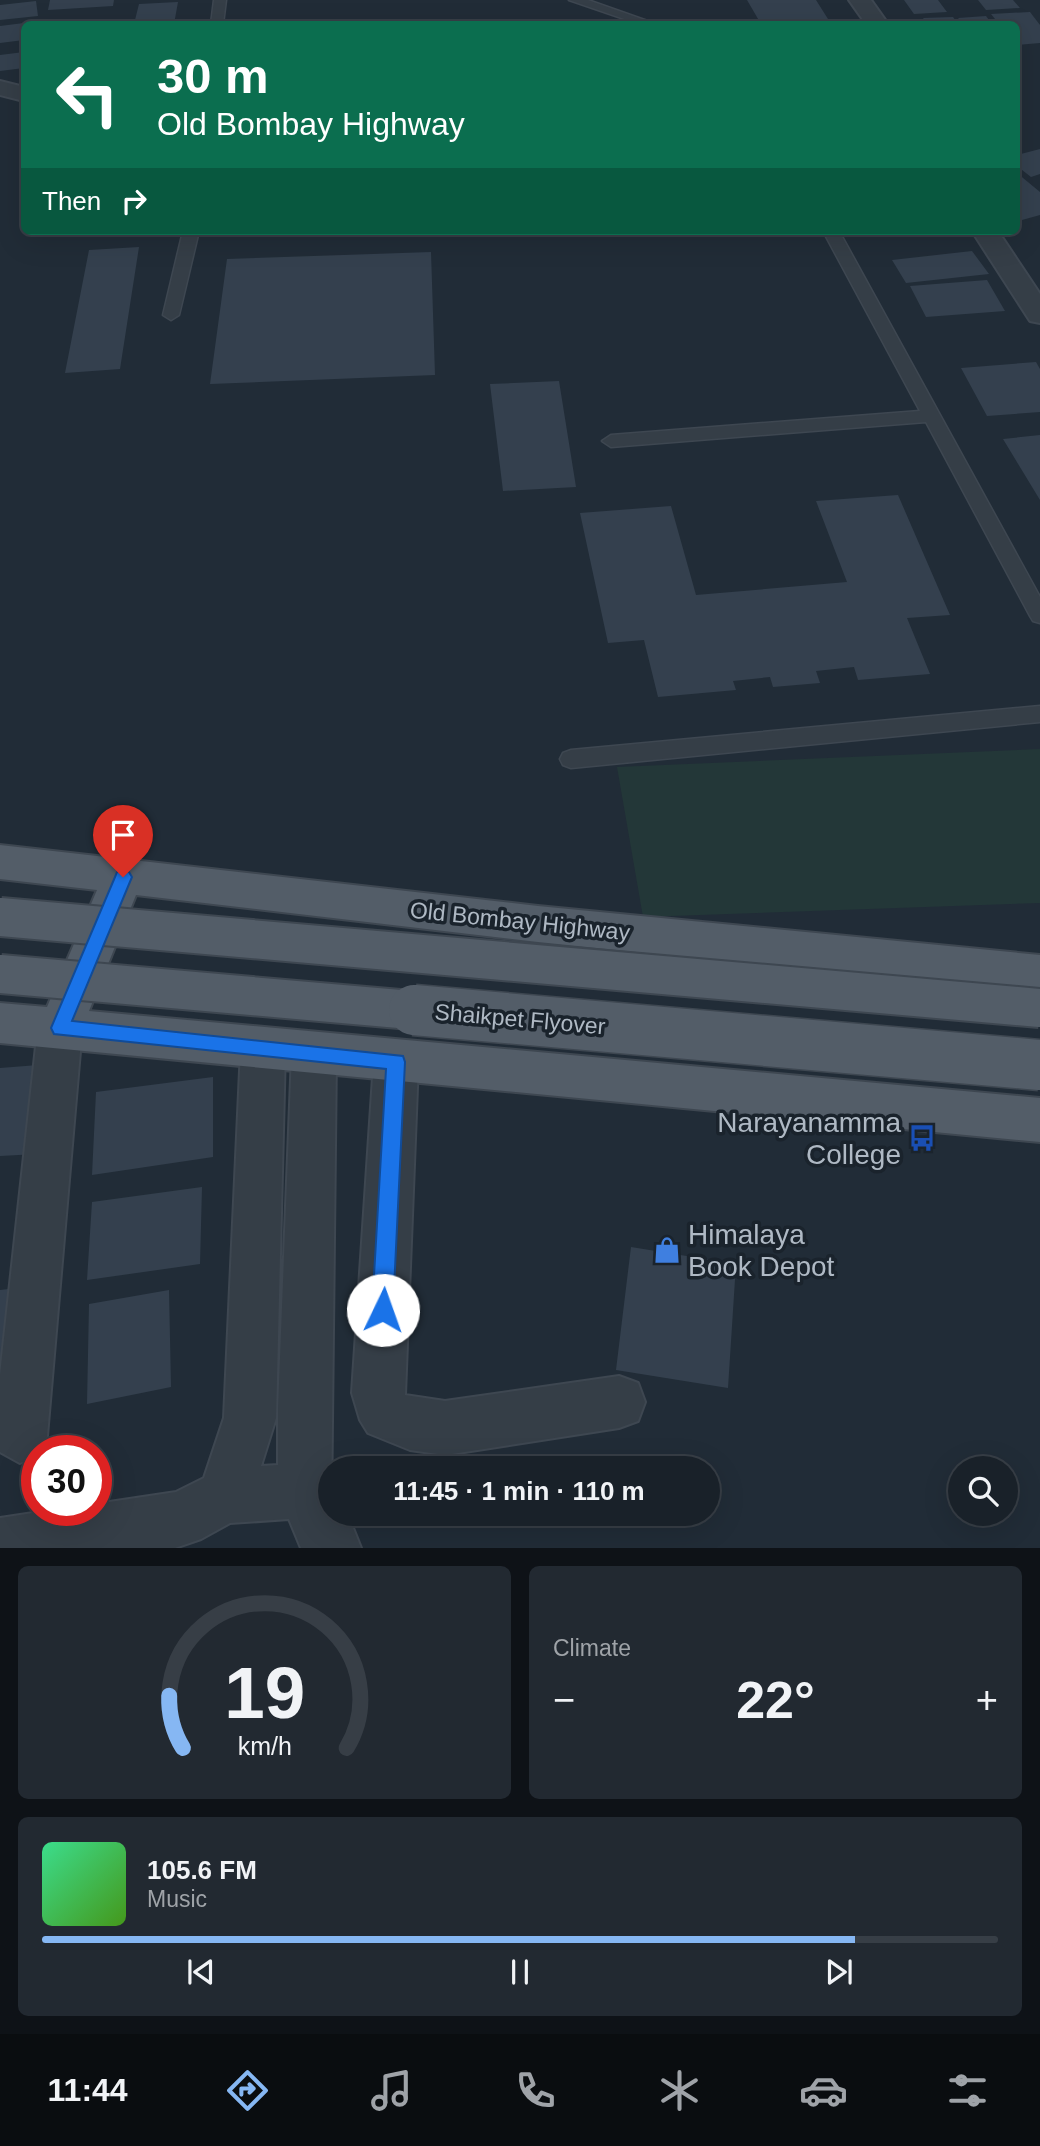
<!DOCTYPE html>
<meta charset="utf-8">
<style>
:root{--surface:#192129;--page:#222931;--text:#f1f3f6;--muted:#9fa3a8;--line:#373e46;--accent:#86b7f3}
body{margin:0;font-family:Helvetica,sans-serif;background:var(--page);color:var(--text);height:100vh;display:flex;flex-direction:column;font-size:26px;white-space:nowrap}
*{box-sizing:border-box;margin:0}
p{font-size:23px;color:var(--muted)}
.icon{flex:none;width:38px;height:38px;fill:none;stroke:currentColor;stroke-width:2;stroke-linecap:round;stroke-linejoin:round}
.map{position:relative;height:1548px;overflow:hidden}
.details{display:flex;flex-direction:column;gap:18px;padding:18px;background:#0e1217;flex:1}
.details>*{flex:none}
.top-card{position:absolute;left:21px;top:21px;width:999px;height:214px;border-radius:10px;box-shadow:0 7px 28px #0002,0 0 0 2px var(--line);background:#0b6e4f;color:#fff;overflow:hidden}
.controls{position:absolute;left:948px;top:1456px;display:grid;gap:14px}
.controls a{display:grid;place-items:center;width:70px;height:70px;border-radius:50%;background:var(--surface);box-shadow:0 7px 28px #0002,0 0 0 2px var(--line);font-size:35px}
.speed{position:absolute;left:21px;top:1435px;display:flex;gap:14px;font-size:35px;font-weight:700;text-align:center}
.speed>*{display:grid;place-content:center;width:91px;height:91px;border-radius:50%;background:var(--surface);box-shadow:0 7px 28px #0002,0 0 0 2px var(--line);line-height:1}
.speed .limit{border:10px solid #d22;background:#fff;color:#111}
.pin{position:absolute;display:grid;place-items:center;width:60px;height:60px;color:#fff;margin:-72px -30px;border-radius:50% 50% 50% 0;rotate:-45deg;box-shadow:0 0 7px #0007}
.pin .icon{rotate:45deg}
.me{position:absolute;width:77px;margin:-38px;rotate:3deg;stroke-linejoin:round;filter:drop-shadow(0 0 5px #0008)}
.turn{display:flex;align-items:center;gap:24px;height:147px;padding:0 21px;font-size:32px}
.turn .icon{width:91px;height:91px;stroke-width:2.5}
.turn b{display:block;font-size:49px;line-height:60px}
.then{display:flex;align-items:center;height:66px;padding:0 21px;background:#0003;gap:14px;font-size:26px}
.big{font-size:52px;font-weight:700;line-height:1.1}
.details .widget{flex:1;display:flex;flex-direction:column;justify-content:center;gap:10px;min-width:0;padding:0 24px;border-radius:10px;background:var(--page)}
.details .dial{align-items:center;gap:0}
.dial svg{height:182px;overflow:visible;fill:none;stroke:var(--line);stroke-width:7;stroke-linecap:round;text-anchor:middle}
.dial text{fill:var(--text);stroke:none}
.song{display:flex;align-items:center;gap:21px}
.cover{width:84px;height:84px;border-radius:10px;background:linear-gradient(135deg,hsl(150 70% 55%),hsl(100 70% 35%))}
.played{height:7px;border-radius:4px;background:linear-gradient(90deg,var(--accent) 85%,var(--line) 85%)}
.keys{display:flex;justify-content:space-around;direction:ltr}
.heat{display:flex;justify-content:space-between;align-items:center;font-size:38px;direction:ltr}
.details .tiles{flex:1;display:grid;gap:18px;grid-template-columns:1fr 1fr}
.widget:last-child{grid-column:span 2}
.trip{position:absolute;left:318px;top:1456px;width:402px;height:70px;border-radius:35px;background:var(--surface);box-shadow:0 7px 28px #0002,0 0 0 2px var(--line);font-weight:700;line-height:70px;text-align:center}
.tab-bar{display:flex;height:112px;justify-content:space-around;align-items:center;background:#0a0d10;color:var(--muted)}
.tab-bar .icon{width:49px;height:49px}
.tab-bar .active{color:var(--accent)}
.tab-bar b{font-size:32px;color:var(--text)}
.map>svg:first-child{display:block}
</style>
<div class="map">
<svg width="1040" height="1548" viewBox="0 0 1040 1548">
<rect width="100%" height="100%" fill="#212c37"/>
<path fill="#233738" d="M1040,749v154l-397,14 -26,-150z"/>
<path fill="#34404e" d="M50,0h64l-1,6 -65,4z
M747,0h69l12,19 -67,5z
M904,0h34l9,12 -33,2z
M978,0h35l7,8 -34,2z
M36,1l2,15 -38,4v-15z
M178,2l-4,22h-40l5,-20z
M1030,12l10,13v18l-23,2v-21h-18l-8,-10z
M986,16l6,8h-29l-5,-6z
M953,17l5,7h-31l-4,-6z
M24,23v17l-24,3v-17z
M24,52v16l-24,3v-16z
M1040,149v25l-9,3 -14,-11v-11z
M1017,173l23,19v23l-18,5 -5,-7z
M139,247l-19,122 -55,4 24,-123z
M972,251l17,23 -83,9 -14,-23z
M431,252l4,123 -225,9 17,-125z
M987,280l18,31 -79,6 -16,-31z
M1036,362l4,7v43l-53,4 -26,-48z
M559,381l17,106 -73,4 -13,-107z
M1040,435v65l-37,-61z
M898,495l52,120 -43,3 23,56 -72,6 -4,-13 -38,4 4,12 -47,4 -3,-10 -37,4 3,9 -78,7 -14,-57 -36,3 -28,-130 91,-7 25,89 151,-13 -31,-81z
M51,1064l-14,90 -37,2v-88z
M213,1077v80l-121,18 4,-83z
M202,1187l-2,77 -113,16 5,-78z
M631,1247l105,17 -8,124 -112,-18z
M18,1288l-18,120v-118z
M169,1290l2,97 -84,17 2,-100z"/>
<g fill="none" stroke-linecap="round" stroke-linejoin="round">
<defs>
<path id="lane" d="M214,0h12l-3,24h-12z
M569,0h19l68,24h-17z
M183,231h16l-20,84 -8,5 -8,-5z
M823,231h16l201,366v26l-7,-2 -3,-5 -104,-194 -315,25 -9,-6 9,-6 309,-24z
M1040,706v16l-469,46 -8,-3 -3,-6 3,-6 8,-3z"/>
<path id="street" d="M849,0h22l17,24h-22z
M0,81l24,6v14l-24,-6z
M972,231h26l42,63v29l-10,-2z
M60,1008l16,6 6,14 -35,408 -6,15h-4v5l-17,7 -20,-11v-77l38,-347 6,-14z
M263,1029l16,6 6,14 -9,369 -15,48 17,-1v-56l14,-355 6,-15 16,-6 16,6 6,15 -5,460h11l11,14 8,20h-60l-12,-29 -59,4 -29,16 -26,9h-175v-30l53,-8h43v-6l80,-12 28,-14 20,-60 17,-369 6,-14z
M396,1041l16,6 6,15 -13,333 40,6 174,-25 19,7 7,19 -7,19 -19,7 -174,27 -35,-5 -42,-17 -8,-13 -8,-27 22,-331 6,-15z"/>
<path id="primary" d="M0,845l538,61 502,49v38l-502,-51 -402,-47 -47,116 951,87v44l-1040,-99v-40l47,4 50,-117 -97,-11z"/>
</defs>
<use href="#lane" stroke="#3e4751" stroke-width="3"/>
<use href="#street" stroke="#3e4751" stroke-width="4"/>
<use href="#primary" stroke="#3e4751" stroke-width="4"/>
<use href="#lane" fill="#353e47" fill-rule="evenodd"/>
<use href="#street" fill="#353e47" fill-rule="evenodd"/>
<use href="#primary" fill="#535d68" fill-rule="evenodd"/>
<defs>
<path id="primary-bridge-far1" d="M0,917l1040,91
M0,974l434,38"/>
<path id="primary-bridge" d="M414,1010l626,55"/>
</defs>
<use href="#primary-bridge-far1" stroke="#3e4751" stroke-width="42" stroke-linecap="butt"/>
<use href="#primary-bridge" stroke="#3e4751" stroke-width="53" stroke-linecap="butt"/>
<use href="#primary-bridge-far1" stroke="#535d68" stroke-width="38"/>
<use href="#primary-bridge" stroke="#535d68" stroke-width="50"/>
</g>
<path fill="#1a73e8" stroke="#114b97" stroke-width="2" d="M123,870l6,2 3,5 -60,144 331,35 2,6 -12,248 -3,7 -7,3 -7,-3 -4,-7 14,-241 -332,-35 -3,-6 64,-151 2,-5z"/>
<defs>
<symbol id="bus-bare" viewBox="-9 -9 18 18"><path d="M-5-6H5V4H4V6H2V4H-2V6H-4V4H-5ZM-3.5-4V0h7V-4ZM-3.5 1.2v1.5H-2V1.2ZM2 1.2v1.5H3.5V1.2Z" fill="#1a4fb4" stroke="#1a232c" stroke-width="2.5" paint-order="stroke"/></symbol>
<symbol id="shop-bare" viewBox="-9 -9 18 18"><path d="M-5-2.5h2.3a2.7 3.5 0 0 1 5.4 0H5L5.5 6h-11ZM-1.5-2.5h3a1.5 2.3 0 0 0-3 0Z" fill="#3f7fe0" stroke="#1a232c" stroke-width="2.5" paint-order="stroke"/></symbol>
</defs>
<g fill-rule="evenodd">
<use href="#bus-bare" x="903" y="1119" width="38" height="38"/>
<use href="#shop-bare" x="648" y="1231" width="38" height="38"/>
</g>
<g text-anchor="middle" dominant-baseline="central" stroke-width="7" stroke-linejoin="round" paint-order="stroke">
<g font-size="23" fill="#afb9c4" stroke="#1a232c">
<text transform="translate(520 921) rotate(6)">Old Bombay Highway</text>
<text transform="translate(520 1019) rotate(5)">Shaikpet Flyover</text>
</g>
<g font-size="28" fill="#afb9c4" stroke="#1a232c" text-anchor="end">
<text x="901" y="1122">Narayanamma<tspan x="901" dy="32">College</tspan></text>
<text x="688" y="1234" text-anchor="start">Himalaya<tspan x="688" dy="32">Book Depot</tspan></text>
</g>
</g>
</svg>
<div class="controls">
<a><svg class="icon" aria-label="search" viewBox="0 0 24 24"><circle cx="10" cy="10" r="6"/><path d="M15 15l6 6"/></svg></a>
</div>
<div class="speed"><div class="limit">30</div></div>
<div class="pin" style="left:123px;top:877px;background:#d93025"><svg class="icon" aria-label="arrive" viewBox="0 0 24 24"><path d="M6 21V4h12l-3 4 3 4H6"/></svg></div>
<svg class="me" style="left:383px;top:1310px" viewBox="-20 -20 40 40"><circle r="19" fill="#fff"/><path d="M0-13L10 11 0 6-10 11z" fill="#1a73e8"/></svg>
<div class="trip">11:45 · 1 min · 110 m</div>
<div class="top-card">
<div class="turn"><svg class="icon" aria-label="left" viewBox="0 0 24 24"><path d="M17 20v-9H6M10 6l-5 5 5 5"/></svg><div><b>30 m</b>Old Bombay Highway</div></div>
<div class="then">Then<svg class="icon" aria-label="right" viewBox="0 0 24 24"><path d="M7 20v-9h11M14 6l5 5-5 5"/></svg></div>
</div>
</div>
<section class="details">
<div class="tiles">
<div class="widget dial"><svg viewBox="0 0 100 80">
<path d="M14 69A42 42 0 1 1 86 69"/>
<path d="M14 69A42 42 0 0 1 8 46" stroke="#86b7f3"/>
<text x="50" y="56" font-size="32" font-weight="700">19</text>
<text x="50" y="72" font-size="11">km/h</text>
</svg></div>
<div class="widget"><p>Climate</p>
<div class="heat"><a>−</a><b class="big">22°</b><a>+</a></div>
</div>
<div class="widget">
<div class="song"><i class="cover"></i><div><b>105.6 FM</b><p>Music</p></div></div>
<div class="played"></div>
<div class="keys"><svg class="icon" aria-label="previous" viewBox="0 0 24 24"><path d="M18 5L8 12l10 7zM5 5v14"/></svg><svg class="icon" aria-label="pause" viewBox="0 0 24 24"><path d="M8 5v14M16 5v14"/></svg><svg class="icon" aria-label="next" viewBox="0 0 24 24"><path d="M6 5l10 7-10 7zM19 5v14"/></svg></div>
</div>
</div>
</section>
<nav class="tab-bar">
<b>11:44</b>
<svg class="icon active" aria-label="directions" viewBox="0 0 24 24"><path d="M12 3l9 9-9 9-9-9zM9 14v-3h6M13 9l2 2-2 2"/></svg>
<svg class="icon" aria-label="music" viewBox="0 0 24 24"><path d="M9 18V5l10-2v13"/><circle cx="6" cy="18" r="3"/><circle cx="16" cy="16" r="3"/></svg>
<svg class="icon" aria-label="phone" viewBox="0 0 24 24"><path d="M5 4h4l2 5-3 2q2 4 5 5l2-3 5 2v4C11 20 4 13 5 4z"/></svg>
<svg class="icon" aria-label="climate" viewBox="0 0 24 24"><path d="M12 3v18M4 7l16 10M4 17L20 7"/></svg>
<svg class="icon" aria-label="car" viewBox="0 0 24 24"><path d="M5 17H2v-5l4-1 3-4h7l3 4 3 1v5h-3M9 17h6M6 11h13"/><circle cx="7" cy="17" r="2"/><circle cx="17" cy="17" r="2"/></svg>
<svg class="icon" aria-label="filters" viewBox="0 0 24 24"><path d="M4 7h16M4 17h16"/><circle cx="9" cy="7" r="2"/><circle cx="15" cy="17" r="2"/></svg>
</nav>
